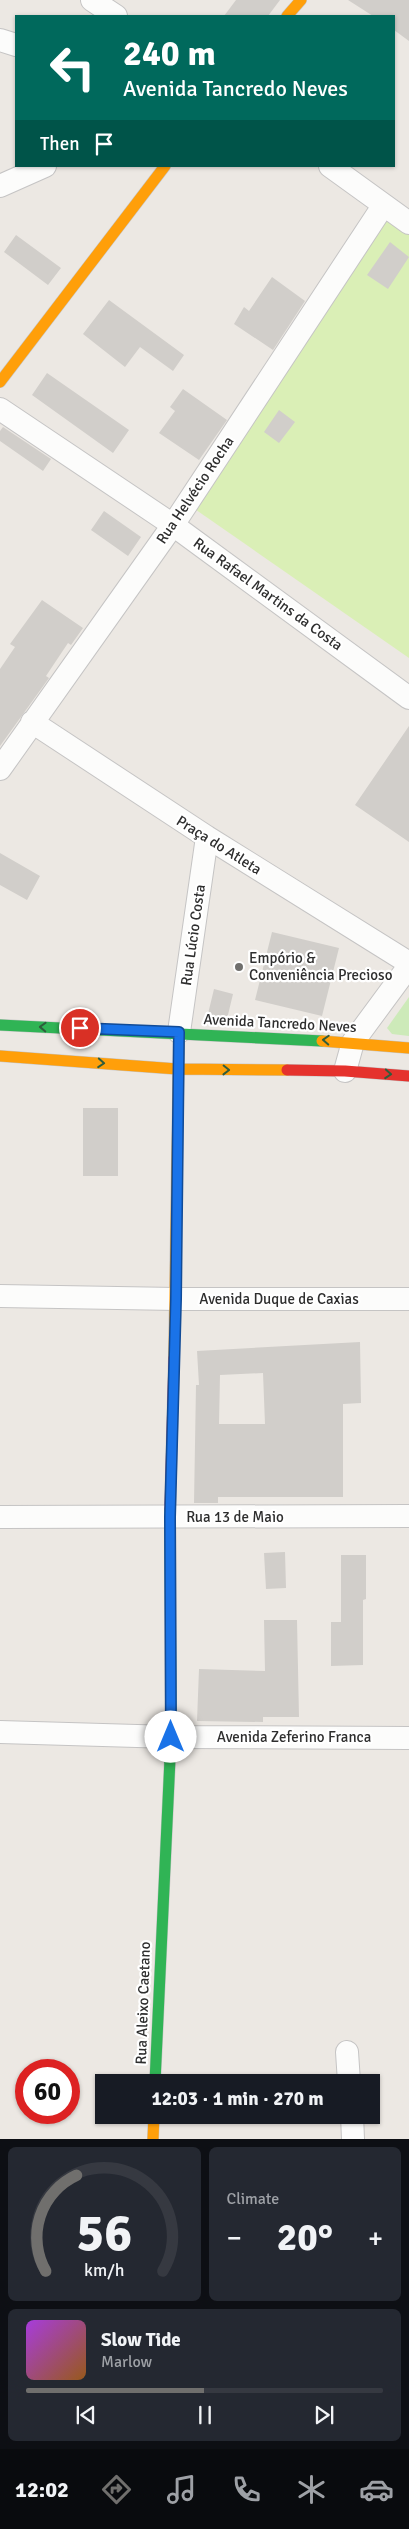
<!DOCTYPE html>
<meta charset="utf-8">
<style>
:root{--surface:#171b24;--page:#242831;--text:#f1f3f6;--muted:#9ea1a6;--line:#363941;--accent:#706f6d}
body{margin:0;font-family:Signika,sans-serif;background:var(--page);color:var(--text);height:100vh;display:flex;flex-direction:column;font-size:19px;white-space:nowrap}
*{box-sizing:border-box;margin:0}
p{font-size:16px;color:var(--muted)}
.icon{flex:none;width:28px;height:28px;fill:none;stroke:currentColor;stroke-width:2;stroke-linecap:round;stroke-linejoin:round}
.map{position:relative;height:2139px;overflow:hidden}
.panel{display:flex;flex-direction:column;gap:8px;padding:8px;background:#0d0f14;flex:1}
.panel>*{flex:none}
.guide{position:absolute;left:15px;top:15px;width:380px;height:152px;border-radius:0px;box-shadow:0 1px 4px #0004;background:#00695c;color:#fff;overflow:hidden}
.speed{position:absolute;left:15px;top:2059px;display:flex;gap:10px;font-size:25px;font-weight:700;text-align:center}
.speed>*{display:grid;place-content:center;width:65px;height:65px;border-radius:50%;background:var(--surface);box-shadow:0 1px 4px #0004;line-height:1}
.speed .limit{border:8px solid #d22;background:#fff;color:#111}
.pin{position:absolute;display:grid;place-items:center;width:42px;height:42px;color:#fff;margin:-21px;border:2px solid #fff;border-radius:50%;box-shadow:0 1px 5px #0007}
.me{position:absolute;width:55px;margin:-28px;rotate:0deg;stroke-linejoin:round;filter:drop-shadow(0 0 4px #0008)}
.turn{display:flex;align-items:center;gap:18px;height:105px;padding:0 25px;font-size:22px}
.turn .icon{width:65px;height:65px;stroke-width:2.5}
.turn b{display:block;font-size:35px;line-height:42px}
.then{display:flex;align-items:center;height:48px;padding:0 25px;background:#0003;gap:10px;font-size:19px}
.big{font-size:38px;font-weight:800;line-height:1.1}
.panel .card{flex:1;display:flex;flex-direction:column;justify-content:center;gap:8px;min-width:0;padding:0 18px;border-radius:8px;background:var(--page)}
.panel .dial{align-items:center;gap:0}
.dial svg{height:130px;overflow:visible;fill:none;stroke:var(--line);stroke-width:7;stroke-linecap:round;text-anchor:middle}
.dial text{fill:var(--text);stroke:none}
.song{display:flex;align-items:center;gap:15px}
.cover{width:60px;height:60px;border-radius:8px;background:linear-gradient(135deg,hsl(280 70% 55%),hsl(30 70% 35%))}
.played{height:5px;border-radius:2px;background:linear-gradient(90deg,var(--accent) 50%,var(--line) 50%)}
.keys{display:flex;justify-content:space-around;direction:ltr}
.heat{display:flex;justify-content:space-between;align-items:center;font-size:28px;direction:ltr}
.panel .tiles{flex:1;display:grid;gap:8px;grid-template-columns:1fr 1fr}
.card:last-child{grid-column:span 2}
.trip{position:absolute;left:95px;top:2074px;width:285px;height:50px;border-radius:0px;background:var(--surface);box-shadow:0 1px 4px #0004;font-weight:800;line-height:50px;text-align:center}
.tab-bar{display:flex;height:80px;justify-content:space-around;align-items:center;background:#090b0e;color:var(--muted)}
.tab-bar .icon{width:35px;height:35px}
.tab-bar .on{color:var(--accent)}
.tab-bar b{font-size:22px;color:var(--text)}
.map>svg:first-child{display:block}
</style>
<div class="map">
<svg width="409" height="2139" viewBox="0 0 409 2139">
<rect width="100%" height="100%" fill="#ece8e3"/>
<path fill="#cdeab9" d="M409,997v39l-17,-2 -5,-6z"/>
<path fill="#daefb6" d="M385,213l24,17v428l-220,-153z"/>
<path fill="#d1ceca" fill-rule="evenodd" d="M236,0h44l-12,16h-44z
M348,0h61v41l-15,-11v-14h-21z
M16,235l45,33 -13,17 -44,-33z
M390,242l19,15 -21,32 -21,-14z
M272,277l33,24 -32,49 -39,-26 10,-17 5,4z
M109,300l75,55 -11,16 -33,-24 -15,20 -42,-33z
M47,373l82,57 -16,23 -81,-58z
M183,389l44,31 -28,40 -40,-27 16,-22 -5,-4z
M279,410l16,12 -16,21 -15,-11z
M3,427l48,32 -8,12 -43,-30v-10z
M104,511l37,26 -13,19 -37,-26z
M42,600l41,28 -12,17 -3,-2 -22,33 3,2 -49,68v-77l15,-22 -5,-3z
M409,726v116l-54,-37z
M0,853l40,23 -13,24 -27,-15z
M272,932l67,16 -17,68 -67,-16z
M214,989l19,5 -6,25 -20,-1z
M83,1108h35v68h-35z
M360,1342l1,61 -18,1v93h-125v6h-24l2,-118h3l-2,-34zM263,1373l2,51h-46l1,-49z
M285,1552l1,36 -20,1 -2,-36z
M341,1555h25v44l-3,1v65l-32,1v-44h10z
M264,1620h33l2,97h-36v5l-66,-1 2,-52 66,2z"/>
<g fill="none" stroke-linecap="round" stroke-linejoin="round">
<defs>
<path id="street" d="M92,0l24,16
M0,40l16,5
M330,166l79,57
M0,186l45,-20
M0,409l173,116 236,173
M32,722l175,115 202,126
M0,769l173,-244 210,-319
M179,1032l28,-195
M345,1071l8,-29 56,-76
M0,1296l176,3h233
M0,1517l409,-1
M0,1732l171,5 238,1
M347,2052l2,30
M352,2115l1,24"/>
<path id="fast" d="M0,1025l322,16
M155,2082l16,-345 -1,-228"/>
<path id="slow" d="M287,16l14,-16
M0,382l165,-216
M322,1041l87,7
M0,1056l177,13 110,1
M174,1358l5,-326
M153,2139l1,-24"/>
<path id="jam" d="M287,1070l58,1 64,5
M170,1509l4,-151"/>
</defs>
<use href="#street" stroke="#c5c4c4" stroke-width="24"/>
<use href="#fast" stroke="#c5c4c4" stroke-width="12"/>
<use href="#slow" stroke="#c5c4c4" stroke-width="12"/>
<use href="#jam" stroke="#c5c4c4" stroke-width="12"/>
<use href="#street" stroke="#fcfcfb" stroke-width="22"/>
<use href="#fast" stroke="#30b455" stroke-width="11"/>
<use href="#slow" stroke="#ff9f0a" stroke-width="11"/>
<use href="#jam" stroke="#e5322d" stroke-width="11"/>
</g>
<defs><path id="oneway-chevron" d="M-2-3.5L2.5 0L-2 3.5" fill="none" stroke-width="1.6" stroke-linecap="round" stroke-linejoin="round" transform="scale(1.25)"/></defs>
<g stroke="#2f5d3c">
<use href="#oneway-chevron" transform="translate(43 1027) rotate(-178)"/>
<use href="#oneway-chevron" transform="translate(326 1040) rotate(-177)"/>
<use href="#oneway-chevron" transform="translate(101 1063) rotate(4)"/>
<use href="#oneway-chevron" transform="translate(226 1070) rotate(1)"/>
<use href="#oneway-chevron" transform="translate(388 1074) rotate(4)"/>
</g>
<g fill="none" stroke-linecap="round" stroke-linejoin="round">
<defs>
<path id="route" d="M80,1028l99,4 -3,267 -6,218 1,220"/>
</defs>
<use href="#route" stroke="#114b97" stroke-width="12"/>
<use href="#route" stroke="#1a73e8" stroke-width="9"/>
</g>
<circle fill="#706f6d" stroke="#fff" stroke-width="2" cx="239" cy="967" r="5"/>
<g text-anchor="middle" dominant-baseline="central" stroke-width="4.5" stroke-linejoin="round" paint-order="stroke">
<g font-size="15" fill="#2e2e2e" stroke="#fff">
<text transform="translate(195 490) rotate(-56)">Rua Helvécio Rocha</text>
<text transform="translate(268 594) rotate(36)">Rua Rafael Martins da Costa</text>
<text transform="translate(219 845) rotate(32)">Praça do Atleta</text>
<text transform="translate(193 935) rotate(-82)">Rua Lúcio Costa</text>
<text transform="translate(280 1023) rotate(3)">Avenida Tancredo Neves</text>
<text x="279" y="1299">Avenida Duque de Caxias</text>
<text x="235" y="1517">Rua 13 de Maio</text>
<text x="294" y="1737">Avenida Zeferino Franca</text>
<text transform="translate(143 2003) rotate(-88)">Rua Aleixo Caetano</text>
</g>
<g font-size="15" fill="#2e2e2e" stroke="#fff" text-anchor="start">
<text x="249" y="958">Empório &amp;<tspan x="249" dy="17">Conveniência Precioso</tspan></text>
</g>
</g>
</svg>
<div class="speed"><div class="limit">60</div></div>
<div class="pin" style="left:80px;top:1028px;background:#d93025"><svg class="icon" aria-label="arrive" viewBox="0 0 24 24"><path d="M6 21V4h12l-3 4 3 4H6"/></svg></div>
<svg class="me" style="left:171px;top:1737px" viewBox="-20 -20 40 40"><circle r="19" fill="#fff"/><path d="M0-13L10 11 0 6-10 11z" fill="#1a73e8"/></svg>
<div class="trip">12:03 · 1 min · 270 m</div>
<div class="guide">
<div class="turn"><svg class="icon" aria-label="left" viewBox="0 0 24 24"><path d="M17 20v-9H6M10 6l-5 5 5 5"/></svg><div><b>240 m</b>Avenida Tancredo Neves</div></div>
<div class="then">Then<svg class="icon" aria-label="arrive" viewBox="0 0 24 24"><path d="M6 21V4h12l-3 4 3 4H6"/></svg></div>
</div>
</div>
<section class="panel">
<div class="tiles">
<div class="card dial"><svg viewBox="0 0 100 80">
<path d="M14 69A42 42 0 1 1 86 69"/>
<path d="M14 69A42 42 0 0 1 33 10" stroke="#706f6d"/>
<text x="50" y="56" font-size="32" font-weight="700">56</text>
<text x="50" y="72" font-size="11">km/h</text>
</svg></div>
<div class="card"><p>Climate</p>
<div class="heat"><a>−</a><b class="big">20°</b><a>+</a></div>
</div>
<div class="card">
<div class="song"><i class="cover"></i><div><b>Slow Tide</b><p>Marlow</p></div></div>
<div class="played"></div>
<div class="keys"><svg class="icon" aria-label="previous" viewBox="0 0 24 24"><path d="M18 5L8 12l10 7zM5 5v14"/></svg><svg class="icon" aria-label="pause" viewBox="0 0 24 24"><path d="M8 5v14M16 5v14"/></svg><svg class="icon" aria-label="next" viewBox="0 0 24 24"><path d="M6 5l10 7-10 7zM19 5v14"/></svg></div>
</div>
</div>
</section>
<nav class="tab-bar">
<b>12:02</b>
<svg class="icon on" aria-label="directions" viewBox="0 0 24 24"><path d="M12 3l9 9-9 9-9-9zM9 14v-3h6M13 9l2 2-2 2"/></svg>
<svg class="icon" aria-label="music" viewBox="0 0 24 24"><path d="M9 18V5l10-2v13"/><circle cx="6" cy="18" r="3"/><circle cx="16" cy="16" r="3"/></svg>
<svg class="icon" aria-label="phone" viewBox="0 0 24 24"><path d="M5 4h4l2 5-3 2q2 4 5 5l2-3 5 2v4C11 20 4 13 5 4z"/></svg>
<svg class="icon" aria-label="climate" viewBox="0 0 24 24"><path d="M12 3v18M4 7l16 10M4 17L20 7"/></svg>
<svg class="icon" aria-label="car" viewBox="0 0 24 24"><path d="M5 17H2v-5l4-1 3-4h7l3 4 3 1v5h-3M9 17h6M6 11h13"/><circle cx="7" cy="17" r="2"/><circle cx="17" cy="17" r="2"/></svg>
</nav>
